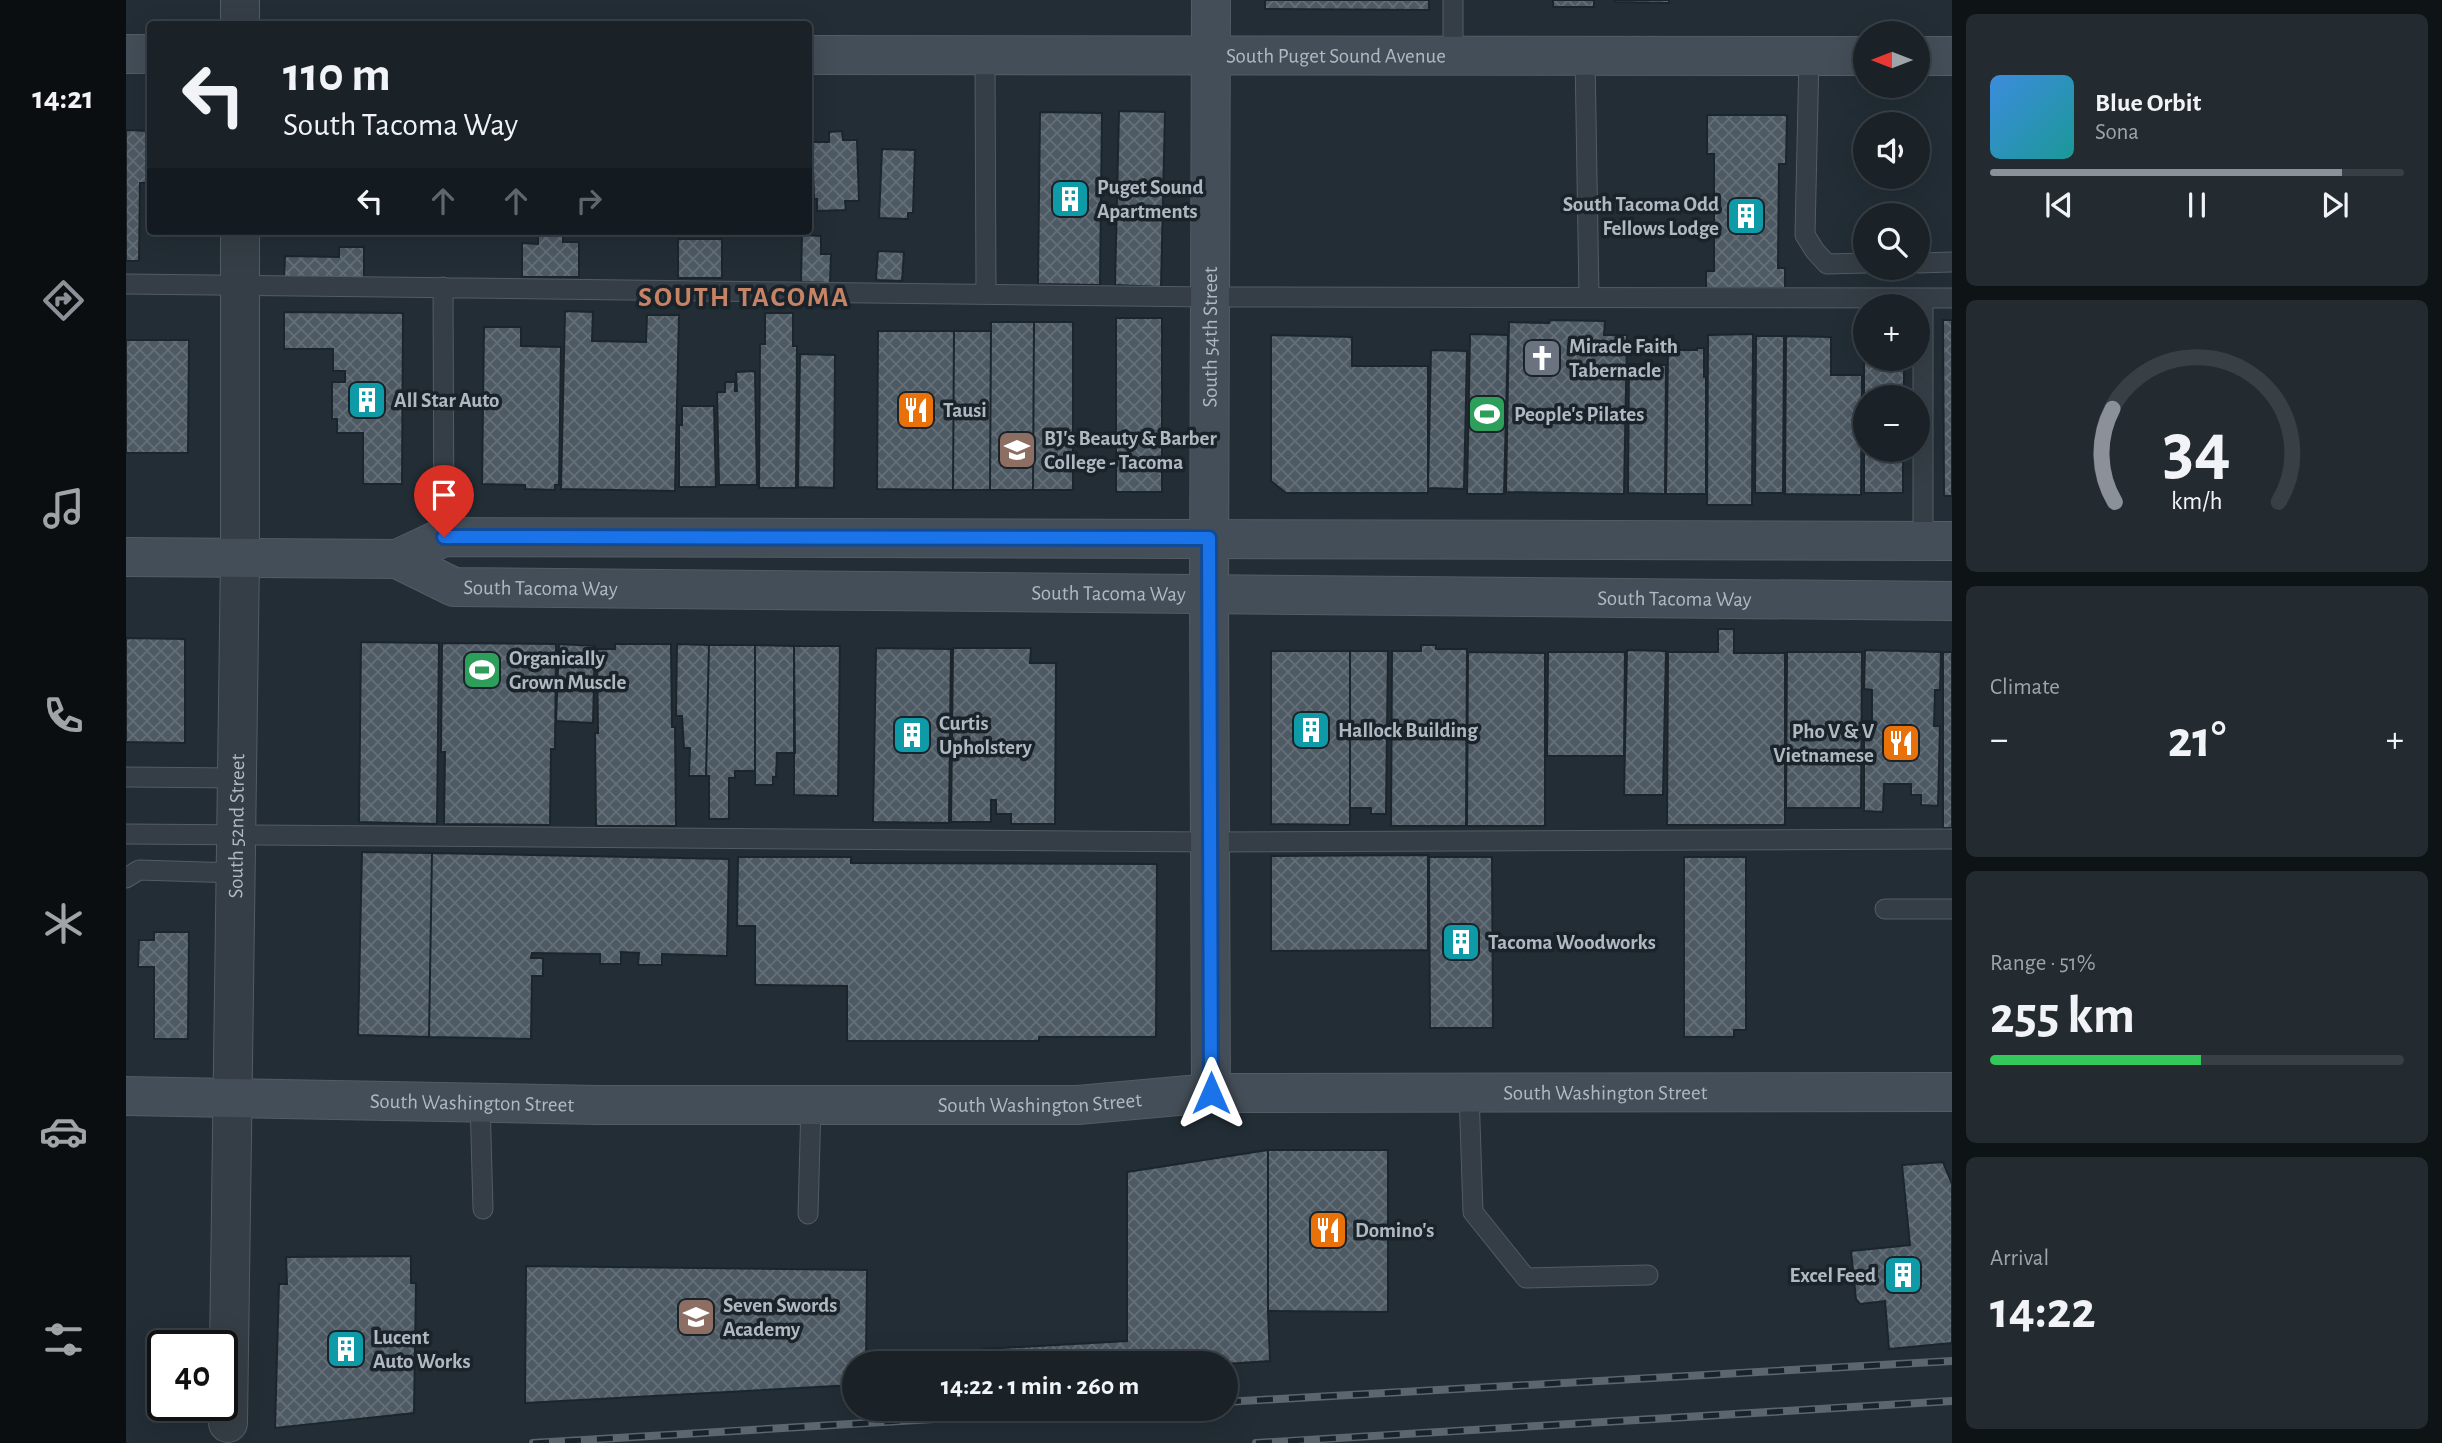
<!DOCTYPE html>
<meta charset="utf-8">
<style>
:root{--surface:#1a2228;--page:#232a30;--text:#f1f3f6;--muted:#9fa4a8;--line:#383f45;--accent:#8c9099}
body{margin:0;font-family:"Alegreya Sans",sans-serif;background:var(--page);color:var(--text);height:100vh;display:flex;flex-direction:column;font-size:26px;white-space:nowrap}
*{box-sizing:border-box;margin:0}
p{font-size:23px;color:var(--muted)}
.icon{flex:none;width:38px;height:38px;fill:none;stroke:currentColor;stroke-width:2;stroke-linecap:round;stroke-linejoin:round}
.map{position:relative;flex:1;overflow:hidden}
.details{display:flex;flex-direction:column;gap:14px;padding:14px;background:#0e1316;width:490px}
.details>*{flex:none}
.guide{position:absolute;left:21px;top:21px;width:665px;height:214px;border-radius:7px;box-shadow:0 7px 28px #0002,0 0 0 2px var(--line);background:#1a2228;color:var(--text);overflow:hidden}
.needle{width:46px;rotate:270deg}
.fabs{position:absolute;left:1727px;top:21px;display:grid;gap:14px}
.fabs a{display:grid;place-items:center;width:77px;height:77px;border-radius:50%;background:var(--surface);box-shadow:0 7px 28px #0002,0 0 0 2px var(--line);font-size:35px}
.speed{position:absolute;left:21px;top:1330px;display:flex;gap:14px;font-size:35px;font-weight:700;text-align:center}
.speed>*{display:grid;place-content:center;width:91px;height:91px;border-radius:50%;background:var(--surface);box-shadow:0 7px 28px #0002,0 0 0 2px var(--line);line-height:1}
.speed .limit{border:4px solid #111;border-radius:10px;background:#fff;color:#111}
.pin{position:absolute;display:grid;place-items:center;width:60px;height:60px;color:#fff;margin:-72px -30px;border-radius:50% 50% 50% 0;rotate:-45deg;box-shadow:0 0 7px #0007}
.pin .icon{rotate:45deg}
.me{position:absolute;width:77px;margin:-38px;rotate:0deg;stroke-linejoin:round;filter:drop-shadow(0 0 5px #0008)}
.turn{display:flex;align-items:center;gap:24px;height:147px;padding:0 21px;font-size:32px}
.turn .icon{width:91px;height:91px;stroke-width:2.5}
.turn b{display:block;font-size:49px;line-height:60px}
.lanes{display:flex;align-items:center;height:66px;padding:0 21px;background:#0003;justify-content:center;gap:35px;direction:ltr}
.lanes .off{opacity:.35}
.big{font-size:52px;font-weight:600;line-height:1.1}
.details .card{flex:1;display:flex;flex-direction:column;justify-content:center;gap:10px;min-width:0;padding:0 24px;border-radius:10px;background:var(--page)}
.details .dial{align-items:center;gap:0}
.dial svg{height:182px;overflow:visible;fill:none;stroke:var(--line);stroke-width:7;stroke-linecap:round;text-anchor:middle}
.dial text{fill:var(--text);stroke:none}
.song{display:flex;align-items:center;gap:21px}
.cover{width:84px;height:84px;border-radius:10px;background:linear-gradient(135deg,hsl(210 70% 55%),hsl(180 70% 35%))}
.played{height:7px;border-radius:4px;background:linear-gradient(90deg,var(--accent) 85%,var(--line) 85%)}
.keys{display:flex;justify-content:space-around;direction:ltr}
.heat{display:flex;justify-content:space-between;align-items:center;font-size:38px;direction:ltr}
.charge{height:10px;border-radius:5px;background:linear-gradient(90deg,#34c759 51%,var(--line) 0)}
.trip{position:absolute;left:716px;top:1351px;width:396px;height:70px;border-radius:35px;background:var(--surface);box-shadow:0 7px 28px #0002,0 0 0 2px var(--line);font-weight:600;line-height:70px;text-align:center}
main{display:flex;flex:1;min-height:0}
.tabs{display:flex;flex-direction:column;width:126px;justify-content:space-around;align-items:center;background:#0a0e10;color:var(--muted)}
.tabs .icon{width:49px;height:49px}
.tabs .current{color:var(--accent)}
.tabs b{font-size:32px;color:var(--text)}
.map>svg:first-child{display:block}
</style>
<main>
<nav class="tabs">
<b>14:21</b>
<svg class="icon current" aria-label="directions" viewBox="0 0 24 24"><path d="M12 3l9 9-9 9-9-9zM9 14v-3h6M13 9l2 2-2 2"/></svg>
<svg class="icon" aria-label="music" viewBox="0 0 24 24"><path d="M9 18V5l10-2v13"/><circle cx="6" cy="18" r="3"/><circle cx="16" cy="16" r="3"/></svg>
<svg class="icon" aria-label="phone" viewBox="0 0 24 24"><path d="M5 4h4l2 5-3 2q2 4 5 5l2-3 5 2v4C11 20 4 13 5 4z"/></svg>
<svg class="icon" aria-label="climate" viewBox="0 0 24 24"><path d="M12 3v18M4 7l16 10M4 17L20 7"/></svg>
<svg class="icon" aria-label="car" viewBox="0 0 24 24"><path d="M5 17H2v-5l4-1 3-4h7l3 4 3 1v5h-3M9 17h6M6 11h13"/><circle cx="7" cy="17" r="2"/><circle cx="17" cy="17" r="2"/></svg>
<svg class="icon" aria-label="filters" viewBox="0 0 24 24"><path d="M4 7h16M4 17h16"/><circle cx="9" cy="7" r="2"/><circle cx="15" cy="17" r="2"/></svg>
</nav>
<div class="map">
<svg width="1826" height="1443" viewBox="0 0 1826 1443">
<defs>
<pattern id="building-cross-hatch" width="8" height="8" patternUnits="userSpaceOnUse" patternTransform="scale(1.75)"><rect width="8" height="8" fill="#4d5963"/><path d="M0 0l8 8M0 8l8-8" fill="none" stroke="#646f78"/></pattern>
</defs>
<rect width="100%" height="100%" fill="#222d35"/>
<path fill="url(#building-cross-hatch)" stroke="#1d252c" stroke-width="2" d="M1139,0h164v10l-164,-1z
M1427,0h41v7h-41z
M1489,0h54v3l-54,-1z
M993,111l46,1 -4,175 -46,-2z
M914,112l62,1 -2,172 -62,-1z
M1581,115h80l-1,49h-7l-1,104h7v20h-79v-17h8v-117h-7z
M0,130l24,1v52h-10l-1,78h-13z
M716,131l1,9h14l2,61h-14l1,9 -29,1v-12h-3l-2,-57h17v-10z
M756,149l33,1 -2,63h-5v6l-29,-1z
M412,235h25v7h16v35h-57v-34l16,1z
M676,235l19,1v18h10l-1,29 -29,-1z
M552,239h44v39h-44z
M213,247h25v31h-80l1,-22 54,1z
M752,251l26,1 -2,29 -26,-1z
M439,311l28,1 -1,29 54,1 1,-27h32l-4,176 -114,-2z
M158,312l119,1 -1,171h-39v-51h-26v-14h-5v-37h13v-11h-12v-22h-49z
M639,313h28v33h4l-1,142h-37l1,-144h5z
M990,318h46v174h-46z
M1424,320l55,1 -1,14h23l-3,159 -118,-2 3,-170 40,1z
M1738,320l2,39h38v38h-38v53h37v43h-39z
M1817,320h9v176h-8z
M865,322h43l-1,168h-43z
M908,322h39v168h-40z
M358,327h37v19l40,1 -2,138h-4v5l-30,-1v-4l-43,-1z
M752,331h76l-1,159 -76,-1z
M828,331h37l-1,159h-37z
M1344,334l38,1 -4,159h-37z
M1627,334l-1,171h-45l1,-170z
M1145,335l81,2v29h76v127h-142l-15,-12z
M1630,336h28l-1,157h-28z
M1660,336l45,1v38h31l-1,120 -76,-1z
M0,340h63l-1,113h-62z
M1571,348h7v29h2v117h-40l2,-144h29z
M1305,350l36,1 -3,138 -36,-1z
M674,354l35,1 -1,133 -36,-1z
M1503,364l37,1 -1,129 -37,-1z
M629,371l2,114h-38l-2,-93h8v-10h10v9h2l-1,-19z
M556,406h32l2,81h-37v-62h3z
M1592,629h16v24h51v172h-118l1,-173h50z
M0,638l59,1v104l-59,-1z
M235,642l78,1 -2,181 -78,-2z
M316,643l114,1 -1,105h-4l-1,76 -106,-1 1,-72h-4z
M433,644l36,2 -2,77 -37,-2z
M489,644h56l1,83h3l1,99h-80l-1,-93h3l-1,-84h18z
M551,644l32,1 -3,131h-17l1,-28h-6l-2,-32h-6z
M583,645h46v126h-20v7h-6v41h-20v-43h-3z
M629,645l39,1 1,107h-18l-1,24h-3v8h-18z
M1295,645h15v4h31l-1,177h-75l1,-175h29z
M668,646h46l-2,150 -44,-1z
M750,648l75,1 -2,174 -76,-1z
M827,648h78l-1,15h26l-1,161h-44v-10h-15v-14h-5v22h-40z
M1501,650l39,1 -3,144h-39z
M1739,650l76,2 -1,38h-5l-1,36h6l-2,80 -17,-1v-10h-10v-11h-27l-1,28 -19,-1v-90h8v-31l-8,-1z
M1145,651h79v174l-79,-1z
M1224,651h38l-2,163h-15v-6h-21z
M1342,652l77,1v173h-78z
M1422,652h77l-1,104h-77z
M1661,652h75l-1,156h-75z
M1817,652h9v176h-9z
M236,852l70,1 -3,184 -71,-2z
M306,853l297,6 -2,97 -65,-2v11h-24l1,-12 -18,-1v12h-21v-10l-68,-1 -1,5h12v18h-11l-1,63 -102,-2z
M1302,855v95l-157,1v-95z
M612,857h113v6l306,1 -1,173h-117v4h-192v-55l-92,-1v-59h-18z
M1303,857h63l1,171h-63z
M1558,857h62v173h-12v7h-50z
M28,932h35l-1,107h-34v-72h-16l1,-27h15z
M1142,1150h120v162l-120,-1z
M1142,1150v161l2,50 -45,3 -241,-1 -1,-14 144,-8v-169z
M1817,1162l9,22v159l-63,6 -4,-48 -25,3 -4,-5 -5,-48 59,-6 -8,-80z
M285,1256v27h5l-2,130 -139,15 4,-144h8l-1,-27z
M400,1266l341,4 -1,93h-12v22l-329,18z"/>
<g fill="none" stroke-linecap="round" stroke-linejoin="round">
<defs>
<path id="lane" d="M1327,56v-56
M1459,56l4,241
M1683,56l-4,179 10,16 12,13 39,-1
M859,57l1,237
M1792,263l34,-1
M0,284l1084,13 742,1
M317,287l1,250
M1797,298v243
M0,777l112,1
M0,834l1084,8 742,-3
M0,878l13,-8 98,3
M1759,909h67
M1343,1092l4,120 53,66 122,-3
M354,1101l3,108
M682,1214l3,-110"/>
<g id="street">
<path d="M114,24v-24"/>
<path id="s1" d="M102,1423l12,-866v-326"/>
</g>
<g id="secondary">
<path d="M0,54h24"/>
<path id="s2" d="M682,55l1058,1"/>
<path d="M1792,56h34"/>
<path d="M0,557l271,2 47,-22 1508,4"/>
<path id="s3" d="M271,559l57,28 1498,14"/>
<path id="s4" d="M1085,1093l-2,-499 2,-594"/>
<path id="s5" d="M0,1096l472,9h480l133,-12 741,-1"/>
</g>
</defs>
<use href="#lane" stroke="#535c63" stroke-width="21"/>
<use href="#street" stroke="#535c63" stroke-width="40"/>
<use href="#secondary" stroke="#535c63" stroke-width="40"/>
<use href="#lane" stroke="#353e46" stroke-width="19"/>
<use href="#street" stroke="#353e46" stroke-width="38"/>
<use href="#secondary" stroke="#444e58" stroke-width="38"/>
<defs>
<path id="rail" d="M1099,1402l727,-41
M407,1443l569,-34
M1130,1443l696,-42"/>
</defs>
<use href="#rail" stroke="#5c666f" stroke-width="8"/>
<use href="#rail" stroke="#1b232a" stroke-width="5" stroke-dasharray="16" stroke-linecap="butt"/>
</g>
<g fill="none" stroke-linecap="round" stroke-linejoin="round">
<defs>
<path id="route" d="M318,537l765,1 2,555"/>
</defs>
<use href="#route" stroke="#114b97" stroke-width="18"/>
<use href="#route" stroke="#1a73e8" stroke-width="12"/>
</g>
<defs>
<symbol id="building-square" viewBox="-11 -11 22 22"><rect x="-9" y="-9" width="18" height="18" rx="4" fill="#0f9aa8" stroke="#1b232a"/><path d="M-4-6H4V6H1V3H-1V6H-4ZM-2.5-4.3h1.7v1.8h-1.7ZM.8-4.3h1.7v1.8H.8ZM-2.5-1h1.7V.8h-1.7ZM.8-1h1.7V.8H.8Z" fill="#fff"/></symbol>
<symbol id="church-square" viewBox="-11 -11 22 22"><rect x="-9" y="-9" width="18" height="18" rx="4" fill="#6b7280" stroke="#1b232a"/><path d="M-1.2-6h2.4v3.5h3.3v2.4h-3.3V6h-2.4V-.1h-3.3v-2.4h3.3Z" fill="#fff"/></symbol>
<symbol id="restaurant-square" viewBox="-11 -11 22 22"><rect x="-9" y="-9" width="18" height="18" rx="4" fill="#e8710a" stroke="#1b232a"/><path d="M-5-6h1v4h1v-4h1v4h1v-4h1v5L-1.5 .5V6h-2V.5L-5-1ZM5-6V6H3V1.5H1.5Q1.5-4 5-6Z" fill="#fff"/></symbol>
<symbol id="stadium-square" viewBox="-11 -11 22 22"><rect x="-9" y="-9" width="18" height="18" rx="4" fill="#2e9e5b" stroke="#1b232a"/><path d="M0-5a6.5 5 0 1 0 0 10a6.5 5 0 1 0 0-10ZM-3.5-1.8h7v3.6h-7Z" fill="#fff"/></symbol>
<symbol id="university-square" viewBox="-11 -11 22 22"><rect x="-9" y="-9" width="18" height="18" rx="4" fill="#8d6e63" stroke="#1b232a"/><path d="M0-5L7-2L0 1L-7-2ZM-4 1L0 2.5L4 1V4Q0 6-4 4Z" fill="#fff"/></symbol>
<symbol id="school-square" viewBox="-11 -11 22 22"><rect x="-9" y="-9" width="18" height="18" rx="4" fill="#8d6e63" stroke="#1b232a"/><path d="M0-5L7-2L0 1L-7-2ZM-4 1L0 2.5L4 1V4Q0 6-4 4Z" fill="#fff"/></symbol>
</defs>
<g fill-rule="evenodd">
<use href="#building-square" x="922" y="177" width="44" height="44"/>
<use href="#building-square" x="1598" y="194" width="44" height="44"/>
<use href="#church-square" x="1394" y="336" width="44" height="44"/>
<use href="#building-square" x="219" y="378" width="44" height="44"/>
<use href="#restaurant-square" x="768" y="388" width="44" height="44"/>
<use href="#stadium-square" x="1339" y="392" width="44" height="44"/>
<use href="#university-square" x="869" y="428" width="44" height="44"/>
<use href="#stadium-square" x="334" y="648" width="44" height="44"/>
<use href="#building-square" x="1163" y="708" width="44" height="44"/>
<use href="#building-square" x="764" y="713" width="44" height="44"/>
<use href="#restaurant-square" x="1753" y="721" width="44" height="44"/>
<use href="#building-square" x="1313" y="920" width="44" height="44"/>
<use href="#restaurant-square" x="1180" y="1208" width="44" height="44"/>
<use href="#building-square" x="1755" y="1253" width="44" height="44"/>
<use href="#school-square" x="548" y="1295" width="44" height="44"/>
<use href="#building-square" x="198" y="1327" width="44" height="44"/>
</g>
<g text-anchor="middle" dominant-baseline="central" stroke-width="7" stroke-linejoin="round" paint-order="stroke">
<g font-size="21" fill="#b0b9c2" stroke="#1b232a">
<text stroke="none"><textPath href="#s2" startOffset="528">South Puget Sound Avenue</textPath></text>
<text stroke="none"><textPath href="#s4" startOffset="756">South 54th Street</textPath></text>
<text stroke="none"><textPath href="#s3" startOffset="150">South Tacoma Way</textPath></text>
<text stroke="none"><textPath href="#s3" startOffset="718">South Tacoma Way</textPath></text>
<text stroke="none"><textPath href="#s3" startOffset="1284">South Tacoma Way</textPath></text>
<text stroke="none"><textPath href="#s1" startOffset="597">South 52nd Street</textPath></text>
<text stroke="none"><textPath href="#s5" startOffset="1480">South Washington Street</textPath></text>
<text stroke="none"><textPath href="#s5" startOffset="914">South Washington Street</textPath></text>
<text stroke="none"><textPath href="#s5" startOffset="346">South Washington Street</textPath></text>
</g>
<g font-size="21" font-weight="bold" fill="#b0b9c2" stroke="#1b232a" text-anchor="start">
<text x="971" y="187">Puget Sound<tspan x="971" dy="24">Apartments</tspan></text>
<text x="1593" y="204" text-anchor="end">South Tacoma Odd<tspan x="1593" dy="24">Fellows Lodge</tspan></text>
<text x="1443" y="346">Miracle Faith<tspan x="1443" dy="24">Tabernacle</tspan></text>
<text x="268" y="400">All Star Auto</text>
<text x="817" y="410">Tausi</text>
<text x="1388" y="414">People's Pilates</text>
<text x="918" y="438">BJ's Beauty &amp; Barber<tspan x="918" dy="24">College - Tacoma</tspan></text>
<text x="383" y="658">Organically<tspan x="383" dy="24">Grown Muscle</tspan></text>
<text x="813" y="723">Curtis<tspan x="813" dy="24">Upholstery</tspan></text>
<text x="1212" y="730">Hallock Building</text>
<text x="1748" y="731" text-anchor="end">Pho V &amp; V<tspan x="1748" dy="24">Vietnamese</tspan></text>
<text x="1362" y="942">Tacoma Woodworks</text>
<text x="1229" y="1230">Domino's</text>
<text x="1750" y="1275" text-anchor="end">Excel Feed</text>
<text x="597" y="1305">Seven Swords<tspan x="597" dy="24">Academy</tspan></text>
<text x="247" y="1337">Lucent<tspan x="247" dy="24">Auto Works</tspan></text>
</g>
<g font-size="28" font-weight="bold" letter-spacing="2" fill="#c78365" stroke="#1b232a">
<text x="618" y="298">SOUTH TACOMA</text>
</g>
</g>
</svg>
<div class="fabs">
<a><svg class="needle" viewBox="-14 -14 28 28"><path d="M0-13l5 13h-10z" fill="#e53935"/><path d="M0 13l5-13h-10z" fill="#9fa4a8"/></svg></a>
<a><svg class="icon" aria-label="sound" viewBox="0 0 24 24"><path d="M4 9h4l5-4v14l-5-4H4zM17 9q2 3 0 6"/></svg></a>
<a><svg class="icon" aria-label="search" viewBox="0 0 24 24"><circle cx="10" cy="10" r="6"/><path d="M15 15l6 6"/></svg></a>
<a>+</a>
<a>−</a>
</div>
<div class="speed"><div class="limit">40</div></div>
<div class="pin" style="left:318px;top:537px;background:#d93025"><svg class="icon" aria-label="arrive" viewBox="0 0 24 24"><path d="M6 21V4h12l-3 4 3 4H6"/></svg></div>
<svg class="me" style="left:1085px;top:1093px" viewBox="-20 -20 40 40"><path d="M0-17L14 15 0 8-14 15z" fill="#1a73e8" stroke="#fff" stroke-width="4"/></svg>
<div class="trip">14:22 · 1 min · 260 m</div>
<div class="guide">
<div class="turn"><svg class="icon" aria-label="left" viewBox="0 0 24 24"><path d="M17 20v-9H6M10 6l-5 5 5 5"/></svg><div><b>110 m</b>South Tacoma Way</div></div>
<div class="lanes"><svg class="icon" aria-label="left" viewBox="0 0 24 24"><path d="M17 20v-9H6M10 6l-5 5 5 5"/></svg><svg class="icon off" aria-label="ahead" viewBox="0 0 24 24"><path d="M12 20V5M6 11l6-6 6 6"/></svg><svg class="icon off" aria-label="ahead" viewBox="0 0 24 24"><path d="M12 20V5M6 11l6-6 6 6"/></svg><svg class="icon off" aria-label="right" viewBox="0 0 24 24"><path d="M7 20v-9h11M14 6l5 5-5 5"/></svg></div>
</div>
</div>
<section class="details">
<div class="card">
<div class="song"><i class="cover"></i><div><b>Blue Orbit</b><p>Sona</p></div></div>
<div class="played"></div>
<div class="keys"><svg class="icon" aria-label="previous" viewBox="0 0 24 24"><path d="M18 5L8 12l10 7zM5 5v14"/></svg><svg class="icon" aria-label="pause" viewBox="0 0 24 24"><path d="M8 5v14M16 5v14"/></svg><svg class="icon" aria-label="next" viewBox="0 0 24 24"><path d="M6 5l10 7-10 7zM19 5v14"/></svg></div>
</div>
<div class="card dial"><svg viewBox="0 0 100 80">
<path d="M14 69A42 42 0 1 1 86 69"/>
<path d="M14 69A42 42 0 0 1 13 28" stroke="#8c9099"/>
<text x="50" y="56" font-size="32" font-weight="700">34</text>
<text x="50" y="72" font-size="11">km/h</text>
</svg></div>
<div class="card"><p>Climate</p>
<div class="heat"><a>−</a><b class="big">21°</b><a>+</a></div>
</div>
<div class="card"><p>Range · 51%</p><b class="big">255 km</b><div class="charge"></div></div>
<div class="card"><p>Arrival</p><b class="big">14:22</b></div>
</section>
</main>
